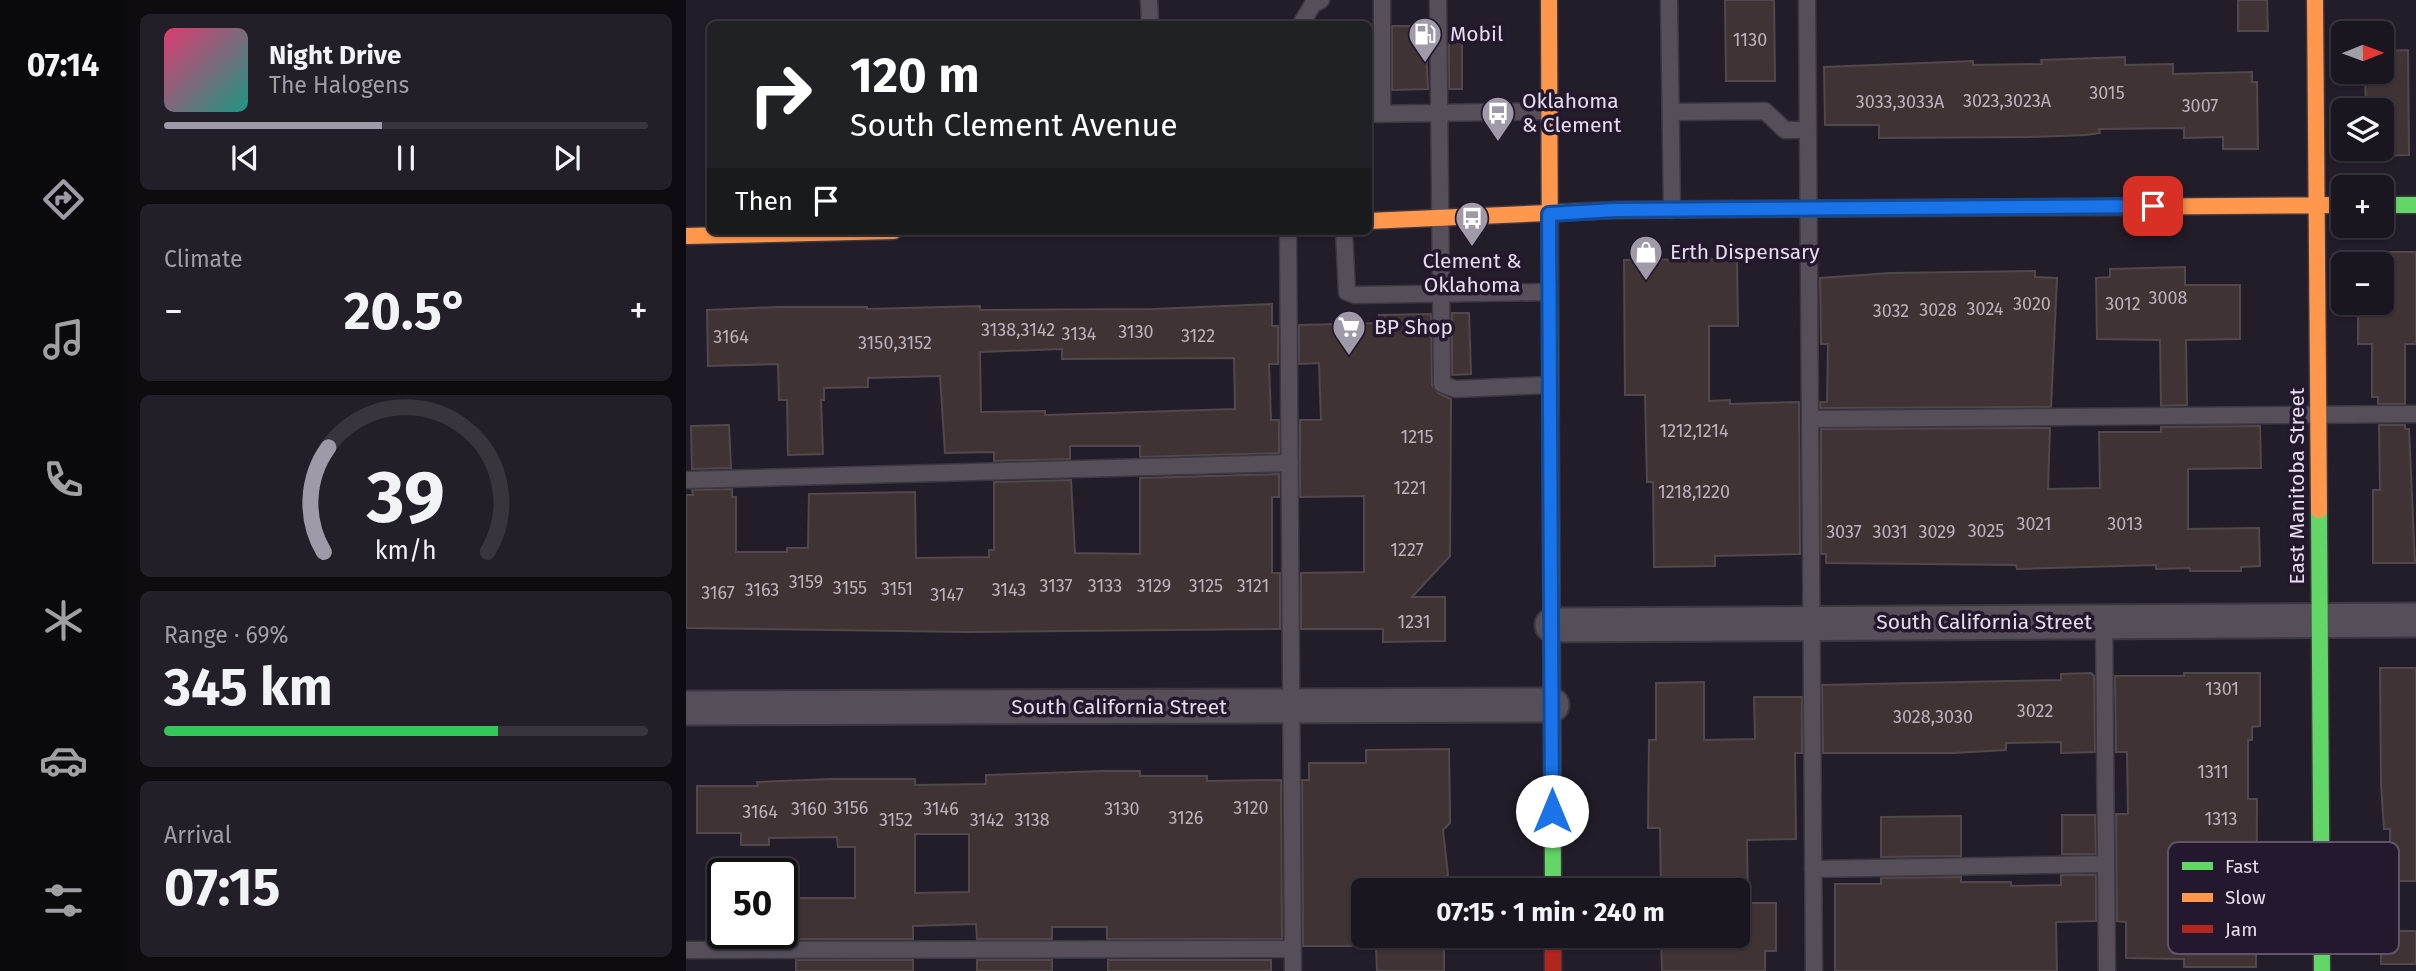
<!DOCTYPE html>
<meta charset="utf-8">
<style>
:root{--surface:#1a161f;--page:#231f28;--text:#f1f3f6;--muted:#9f9fa4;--line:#38353d;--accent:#a09aa8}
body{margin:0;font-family:"Fira Sans",sans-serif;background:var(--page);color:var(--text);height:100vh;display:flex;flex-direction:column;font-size:26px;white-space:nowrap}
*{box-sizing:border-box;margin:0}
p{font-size:23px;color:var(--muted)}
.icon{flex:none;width:38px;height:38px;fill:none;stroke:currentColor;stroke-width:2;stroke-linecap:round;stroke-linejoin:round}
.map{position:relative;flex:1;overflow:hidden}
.panel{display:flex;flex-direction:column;gap:14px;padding:14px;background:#0e0c11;width:560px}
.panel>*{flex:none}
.guide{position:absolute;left:21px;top:21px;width:665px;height:214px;border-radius:10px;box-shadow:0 2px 5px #0004,0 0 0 2px var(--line);background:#202124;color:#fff;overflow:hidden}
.needle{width:46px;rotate:89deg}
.buttons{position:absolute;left:1645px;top:21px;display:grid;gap:14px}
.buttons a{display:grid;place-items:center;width:63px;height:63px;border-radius:10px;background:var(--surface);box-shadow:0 2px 5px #0004,0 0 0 2px var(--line);font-size:35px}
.speed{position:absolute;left:21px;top:858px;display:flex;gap:14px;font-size:35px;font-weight:700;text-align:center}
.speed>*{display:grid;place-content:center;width:91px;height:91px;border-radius:50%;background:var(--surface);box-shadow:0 2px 5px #0004,0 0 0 2px var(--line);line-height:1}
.speed .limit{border:4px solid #111;border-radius:10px;background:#fff;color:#111}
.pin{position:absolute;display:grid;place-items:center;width:60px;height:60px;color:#fff;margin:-30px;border-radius:14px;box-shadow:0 4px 10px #0006}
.me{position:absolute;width:77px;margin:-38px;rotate:0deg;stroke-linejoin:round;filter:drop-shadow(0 0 5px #0008)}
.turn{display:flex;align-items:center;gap:24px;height:147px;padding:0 28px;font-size:32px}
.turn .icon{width:91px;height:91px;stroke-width:2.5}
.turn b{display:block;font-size:49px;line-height:60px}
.then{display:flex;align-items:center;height:66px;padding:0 28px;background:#0003;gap:14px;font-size:26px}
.big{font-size:52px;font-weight:700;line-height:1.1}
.panel .tile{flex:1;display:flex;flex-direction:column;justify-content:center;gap:10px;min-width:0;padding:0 24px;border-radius:10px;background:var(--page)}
.panel .dial{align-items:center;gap:0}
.dial svg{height:182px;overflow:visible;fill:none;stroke:var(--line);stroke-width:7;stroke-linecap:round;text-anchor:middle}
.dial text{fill:var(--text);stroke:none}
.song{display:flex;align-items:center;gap:21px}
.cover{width:84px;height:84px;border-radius:10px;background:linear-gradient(135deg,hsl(340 70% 55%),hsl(170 70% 35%))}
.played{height:7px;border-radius:4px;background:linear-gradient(90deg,var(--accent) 45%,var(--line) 45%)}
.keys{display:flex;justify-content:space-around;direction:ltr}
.heat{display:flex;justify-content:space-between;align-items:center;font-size:38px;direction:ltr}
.charge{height:10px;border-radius:5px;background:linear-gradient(90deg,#34c759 69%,var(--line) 0)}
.trip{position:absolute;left:665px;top:878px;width:399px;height:70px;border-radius:10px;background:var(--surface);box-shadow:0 2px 5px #0004,0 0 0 2px var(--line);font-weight:700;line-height:70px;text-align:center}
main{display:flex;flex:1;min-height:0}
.tab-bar{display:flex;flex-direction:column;width:126px;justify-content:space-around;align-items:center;background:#0a090c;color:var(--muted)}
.tab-bar .icon{width:49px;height:49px}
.tab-bar .current{color:var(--accent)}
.tab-bar b{font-size:32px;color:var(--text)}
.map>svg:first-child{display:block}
</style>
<main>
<nav class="tab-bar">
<b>07:14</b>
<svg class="icon current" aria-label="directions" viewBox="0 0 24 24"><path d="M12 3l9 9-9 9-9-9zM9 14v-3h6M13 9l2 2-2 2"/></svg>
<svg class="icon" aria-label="music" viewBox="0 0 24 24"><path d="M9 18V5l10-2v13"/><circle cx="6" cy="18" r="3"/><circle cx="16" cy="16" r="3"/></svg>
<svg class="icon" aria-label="phone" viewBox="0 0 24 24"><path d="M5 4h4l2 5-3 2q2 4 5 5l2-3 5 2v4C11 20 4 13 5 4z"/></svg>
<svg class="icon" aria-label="climate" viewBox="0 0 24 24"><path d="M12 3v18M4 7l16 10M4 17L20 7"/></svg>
<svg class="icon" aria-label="car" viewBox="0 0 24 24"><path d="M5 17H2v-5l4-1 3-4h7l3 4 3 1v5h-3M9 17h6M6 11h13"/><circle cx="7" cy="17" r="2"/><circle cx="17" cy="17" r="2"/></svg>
<svg class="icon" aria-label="filters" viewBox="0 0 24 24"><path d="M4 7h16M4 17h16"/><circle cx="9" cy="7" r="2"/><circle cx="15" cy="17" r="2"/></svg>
</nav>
<section class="panel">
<div class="tile">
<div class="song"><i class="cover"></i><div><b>Night Drive</b><p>The Halogens</p></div></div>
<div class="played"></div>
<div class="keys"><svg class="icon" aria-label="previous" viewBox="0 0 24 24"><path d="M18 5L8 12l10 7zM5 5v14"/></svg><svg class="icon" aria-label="pause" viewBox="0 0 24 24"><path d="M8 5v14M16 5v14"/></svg><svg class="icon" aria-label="next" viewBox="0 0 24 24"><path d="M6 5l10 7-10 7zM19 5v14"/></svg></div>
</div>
<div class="tile"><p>Climate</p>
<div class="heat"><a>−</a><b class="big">20.5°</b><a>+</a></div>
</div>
<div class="tile dial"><svg viewBox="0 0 100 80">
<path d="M14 69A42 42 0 1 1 86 69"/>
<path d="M14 69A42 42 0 0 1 16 23" stroke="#a09aa8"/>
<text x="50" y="56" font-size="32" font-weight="700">39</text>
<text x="50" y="72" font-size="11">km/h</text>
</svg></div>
<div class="tile"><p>Range · 69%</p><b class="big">345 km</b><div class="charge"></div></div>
<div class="tile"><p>Arrival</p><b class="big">07:15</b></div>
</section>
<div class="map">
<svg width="1730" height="971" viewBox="0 0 1730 971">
<rect width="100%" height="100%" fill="#231d29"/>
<path fill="#403334" stroke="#51484d" stroke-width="2" fill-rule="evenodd" d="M1039,0h49l1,81h-49z
M1552,0h29l1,31h-30z
M706,26h33l3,63 -36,1z
M763,38h13v51h-13z
M1722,50l1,105 -43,1v-7h16v-39h-16l-1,-38h17v-21z
M1439,57v8l48,-1v10l79,-2v10h5l1,67h-35v-12l-39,1v-10l-85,1 1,4 -14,2 -57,2 -150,1v-13h-54l-1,-58 149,-6v4l69,-1 -1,-4z
M1678,252h52v92h-11v60h-27v-7h-6v-53h-14v-33l7,-1v-7h17v-39h-18z
M1051,259l1,67h-29v75l21,-1v4l69,-2 1,152 -85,2v10l-61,1 -1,-85h-6l-2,-87h-20l-1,-135z
M1499,267v18h55v54l-54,1 1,65 -26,1 -1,-66 -63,-1 -1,-61 14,-1v-8z
M1349,271v6l22,1 -6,129 -231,1v-6h7l1,-58h-7l-1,-66 70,-5z
M586,304v22h6v38h-9l2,56h8v33l-139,4v-11h-70v13l-76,2v-9l-49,1 -5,-77 -72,2v9l-44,1v12h-3l2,54 -35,1 -1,-55h-8l-1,-36 -70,2 -1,-56 71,-3h89v2l113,-3v4l173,-1zM376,349v10l172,-1 1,51 -190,6v-4l-64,1 -1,-60z
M766,313h17l2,61 -19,1z
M745,314l1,71 6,8 13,6 -1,157 -38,41h33v44l-62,1v-13h-82v-56l63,-1v-76l-64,1v-77h21l-2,-57 -20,1v-39l80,-2v-8z
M43,425l2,43 -39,1 -1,-43z
M1693,425h26v4h4l6,134h-42v-73h7z
M1574,426l1,42 -73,1v60l71,-1 1,38 -19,1v4h-51v-3l-34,1v-4l-139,4 -1,-4 -190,-2v-9h-5v-125l229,-1 -2,61 52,-1 -1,-56h62v-5z
M593,474v23h-7v76h8v56l-313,3 -281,-4v-133h7l-1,-5 40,-1v8h4v55h51v-4h21l1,-54 106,-2 1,66 73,-1v-7h5v-68l77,-2 4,73 65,1v-76z
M1694,668h36v213h-26v-52h-6l-3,-45z
M1405,673l3,3 1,76 -34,1v-11l-55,1v7l-53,3h-130l-1,-68 239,-5v-6z
M1498,673h76v53l-8,1v13h-4v59h9l-1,168h-72v-8l-58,-1v-36l-9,-1 -1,-107h12l-1,-62h-11l-1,-76h69z
M1018,682v58l51,-1 -1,-42h48v56h-7l1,86 -49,1 1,63h28v48h-11v20h-103l-1,-35h77v-45h-77l-1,-63h-12l1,-88h7v-57z
M763,749l1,63v11l-7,7 5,45 -4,3v13h-81v45h81v35h-67l-1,-25h-73l-1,-166h7v-17h57v-13z
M417,771h37v5h67v5l74,-1 1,159h-175v-12h-55v12h-75l-1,-15 -63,2v13h-117v-41h59v-51h-17l-1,-10 -68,1v7h-28v-12h-44v-47h61l-1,-4 75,-3h83v6l71,-1v-9zM229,834h54v58l-54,1z
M1376,815h33l1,39h-34z
M1275,816v40l-80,1v-40z
M1375,875h35v46l-40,1 1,49h-222v-87h46v-6l80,-1v5h50v4l50,-1z
M1695,931h35v33h-35z
M110,960h117v11h-117z
M291,960h75v11h-75z
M422,960h163v11h-163z"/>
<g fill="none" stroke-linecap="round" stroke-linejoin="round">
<defs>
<path id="lane" d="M463,0l1,24
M696,0v114
M752,0l4,384 13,5 95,-4
M983,0l3,210
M1121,0l7,971
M615,24l12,-20 8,-4
M985,112l94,-1 20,19h23
M682,114l181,-3
M602,231l5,740
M658,231l3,61 8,3 195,-3
M1124,419l606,-5
M0,480l604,-17
M1418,621l3,350
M1127,869l293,-5
M0,950l607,-1"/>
<path id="street" d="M866,625l864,-5
M0,708l866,-3"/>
<path id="fast" d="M1696,205h34
M1046,209l367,-2
M864,288l3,603
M1633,510l3,461"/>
<path id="slow" d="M863,0l1,288
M1629,0l4,510
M1413,207l244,-2
M682,221l247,-11 117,-1
M0,236l208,-5"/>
<path id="jam" d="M867,936v35"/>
</defs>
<use href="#lane" stroke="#3c3741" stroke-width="19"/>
<use href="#street" stroke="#3c3741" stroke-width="37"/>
<use href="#fast" stroke="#3c3741" stroke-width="19"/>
<use href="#slow" stroke="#3c3741" stroke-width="19"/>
<use href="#jam" stroke="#3c3741" stroke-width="19"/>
<use href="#lane" stroke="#564f5a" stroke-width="16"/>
<use href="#street" stroke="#564f5a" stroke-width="33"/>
<use href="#fast" stroke="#63d668" stroke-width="16"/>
<use href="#slow" stroke="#ff974d" stroke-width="16"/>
<use href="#jam" stroke="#b3261e" stroke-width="16"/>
</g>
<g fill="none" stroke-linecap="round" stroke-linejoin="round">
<defs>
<path id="route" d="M866,811l-3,-597 66,-4 538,-4"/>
</defs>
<use href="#route" stroke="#114b97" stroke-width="18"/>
<use href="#route" stroke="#1a73e8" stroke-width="12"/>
</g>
<defs>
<symbol id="fuel-pin" viewBox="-11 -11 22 30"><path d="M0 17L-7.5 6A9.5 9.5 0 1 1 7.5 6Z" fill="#a09aa8" stroke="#24182e"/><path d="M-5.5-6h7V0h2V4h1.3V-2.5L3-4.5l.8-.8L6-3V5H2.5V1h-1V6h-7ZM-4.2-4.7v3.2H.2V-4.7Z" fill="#fff"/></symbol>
<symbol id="bus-pin" viewBox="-11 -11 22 30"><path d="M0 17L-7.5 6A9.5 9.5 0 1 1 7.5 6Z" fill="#a09aa8" stroke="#24182e"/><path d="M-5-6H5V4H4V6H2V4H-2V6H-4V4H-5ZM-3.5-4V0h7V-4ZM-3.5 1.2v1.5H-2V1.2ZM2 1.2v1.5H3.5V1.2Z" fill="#fff"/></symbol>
<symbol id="shop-pin" viewBox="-11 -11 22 30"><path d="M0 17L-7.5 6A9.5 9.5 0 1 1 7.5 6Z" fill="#a09aa8" stroke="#24182e"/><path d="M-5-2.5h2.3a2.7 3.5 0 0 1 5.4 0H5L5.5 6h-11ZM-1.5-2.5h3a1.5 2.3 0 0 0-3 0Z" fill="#fff"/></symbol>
<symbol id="supermarket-pin" viewBox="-11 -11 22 30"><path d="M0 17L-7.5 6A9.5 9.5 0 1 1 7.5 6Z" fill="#a09aa8" stroke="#24182e"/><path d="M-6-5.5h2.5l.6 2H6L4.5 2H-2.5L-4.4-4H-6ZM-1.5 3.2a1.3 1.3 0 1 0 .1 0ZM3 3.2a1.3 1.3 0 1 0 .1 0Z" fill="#fff"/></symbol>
</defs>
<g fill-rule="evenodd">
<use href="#fuel-pin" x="720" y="15" width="38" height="52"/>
<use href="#bus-pin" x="793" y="94" width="38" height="52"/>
<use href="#bus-pin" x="767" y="199" width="38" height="52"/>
<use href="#shop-pin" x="941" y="233" width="38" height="52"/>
<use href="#supermarket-pin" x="644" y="308" width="38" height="52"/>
</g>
<g text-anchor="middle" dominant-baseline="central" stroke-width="7" stroke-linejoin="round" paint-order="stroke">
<g font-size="18" fill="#bbb2be">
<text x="1064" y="40">1130</text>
<text x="1421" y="93">3015</text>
<text x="1321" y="101">3023,3023A</text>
<text x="1214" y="102">3033,3033A</text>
<text x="1514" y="106">3007</text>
<text x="1482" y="298">3008</text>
<text x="1346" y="304">3020</text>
<text x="1437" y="304">3012</text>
<text x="1299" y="309">3024</text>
<text x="1252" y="310">3028</text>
<text x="1205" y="311">3032</text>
<text x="332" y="330">3138,3142</text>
<text x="450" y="332">3130</text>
<text x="393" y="334">3134</text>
<text x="512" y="336">3122</text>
<text x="45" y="337">3164</text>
<text x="209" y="343">3150,3152</text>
<text x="1008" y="431">1212,1214</text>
<text x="731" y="437">1215</text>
<text x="724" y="488">1221</text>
<text x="1008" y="492">1218,1220</text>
<text x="1348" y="524">3021</text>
<text x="1439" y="524">3013</text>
<text x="1300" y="531">3025</text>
<text x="1158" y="532">3037</text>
<text x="1204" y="532">3031</text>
<text x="1251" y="532">3029</text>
<text x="721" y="550">1227</text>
<text x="120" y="582">3159</text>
<text x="370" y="586">3137</text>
<text x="419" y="586">3133</text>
<text x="468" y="586">3129</text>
<text x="520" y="586">3125</text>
<text x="567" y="586">3121</text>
<text x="164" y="588">3155</text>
<text x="211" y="589">3151</text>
<text x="76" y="590">3163</text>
<text x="323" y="590">3143</text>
<text x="32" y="593">3167</text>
<text x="261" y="595">3147</text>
<text x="728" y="622">1231</text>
<text x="1536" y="689">1301</text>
<text x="1349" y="711">3022</text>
<text x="1247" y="717">3028,3030</text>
<text x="1527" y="772">1311</text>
<text x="165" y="808">3156</text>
<text x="565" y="808">3120</text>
<text x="123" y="809">3160</text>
<text x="255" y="809">3146</text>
<text x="436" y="809">3130</text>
<text x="74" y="812">3164</text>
<text x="500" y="818">3126</text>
<text x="1535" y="819">1313</text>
<text x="210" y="820">3152</text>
<text x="301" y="820">3142</text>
<text x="346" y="820">3138</text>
</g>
<g font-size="21" fill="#e4ddec" stroke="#24182e" text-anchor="start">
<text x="764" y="34">Mobil</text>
<text x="836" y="101">Oklahoma<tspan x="836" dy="24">&amp; Clement</tspan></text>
<text x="984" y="252">Erth Dispensary</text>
<text x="786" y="261" text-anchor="middle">Clement &amp;<tspan x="786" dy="24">Oklahoma</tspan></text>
<text x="688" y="327">BP Shop</text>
</g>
<g font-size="21" fill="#e4ddec" stroke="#24182e">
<text transform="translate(1611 486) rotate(-90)">East Manitoba Street</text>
<text x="1298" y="622">South California Street</text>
<text x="433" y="707">South California Street</text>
</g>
</g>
<rect x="1482" y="842" width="231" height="112" rx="10" fill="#24182e" stroke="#5e5367" stroke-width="2"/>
<rect x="1496" y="862" width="31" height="8" fill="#63d668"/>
<rect x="1496" y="893" width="31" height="9" fill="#ff974d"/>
<rect x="1496" y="925" width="31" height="8" fill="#b3261e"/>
<g font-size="19" fill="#e4ddec">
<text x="1539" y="873">Fast</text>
<text x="1539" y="904">Slow</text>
<text x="1539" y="936">Jam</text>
</g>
</svg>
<div class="buttons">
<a><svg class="needle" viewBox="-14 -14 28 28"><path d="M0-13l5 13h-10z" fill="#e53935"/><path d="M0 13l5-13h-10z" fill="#9f9fa4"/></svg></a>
<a><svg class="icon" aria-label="layers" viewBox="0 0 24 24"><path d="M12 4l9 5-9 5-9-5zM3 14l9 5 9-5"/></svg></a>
<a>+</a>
<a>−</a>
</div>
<div class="speed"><div class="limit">50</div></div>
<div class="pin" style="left:1467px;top:206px;background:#d93025"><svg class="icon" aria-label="arrive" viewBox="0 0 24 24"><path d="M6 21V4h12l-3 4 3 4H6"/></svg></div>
<svg class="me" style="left:866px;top:811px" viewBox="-20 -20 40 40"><circle r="19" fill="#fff"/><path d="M0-13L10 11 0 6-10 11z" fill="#1a73e8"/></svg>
<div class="trip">07:15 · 1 min · 240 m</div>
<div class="guide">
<div class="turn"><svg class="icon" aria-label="right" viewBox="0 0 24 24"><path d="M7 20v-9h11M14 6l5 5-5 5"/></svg><div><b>120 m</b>South Clement Avenue</div></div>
<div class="then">Then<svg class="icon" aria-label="arrive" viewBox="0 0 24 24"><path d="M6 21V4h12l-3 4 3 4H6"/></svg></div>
</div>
</div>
</main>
